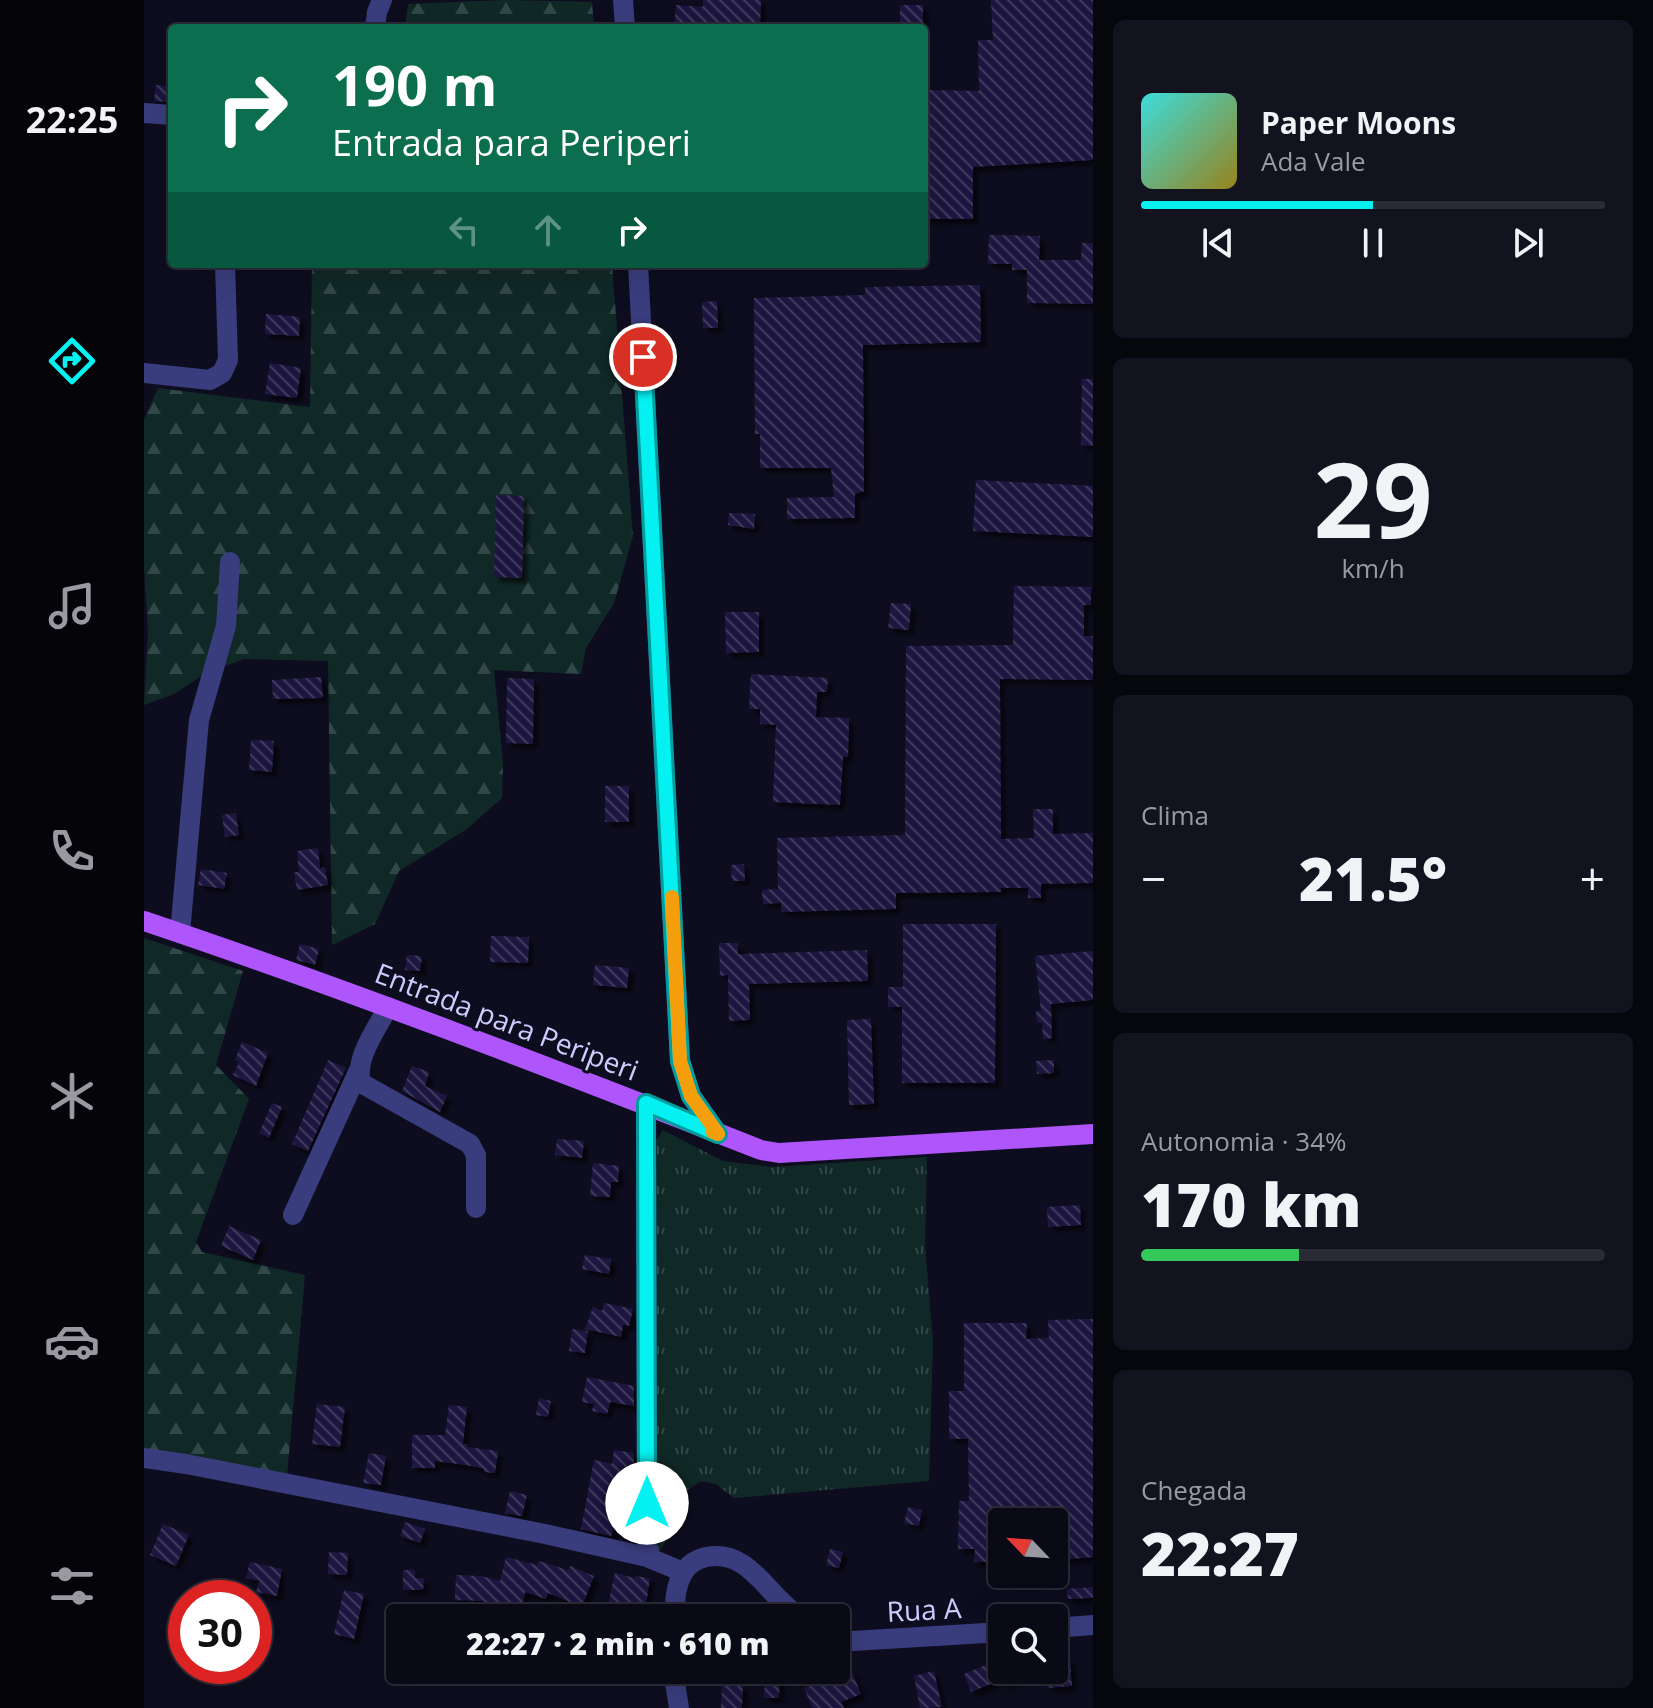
<!DOCTYPE html>
<html lang="pt">
<meta charset="utf-8">
<style>
:root{--surface:#0a0a17;--page:#131320;--text:#f1f3f6;--muted:#999aa1;--line:#2a2b36;--accent:#05f0f1}
body{margin:0;font-family:"Open Sans",sans-serif;background:var(--page);color:var(--text);height:100vh;display:flex;flex-direction:column;font-size:30px;white-space:nowrap}
*{box-sizing:border-box;margin:0}
p{font-size:26px;color:var(--muted)}
.icon{flex:none;width:44px;height:44px;fill:none;stroke:currentColor;stroke-width:2;stroke-linecap:round;stroke-linejoin:round}
.map{position:relative;flex:1;overflow:hidden}
.panel{display:flex;flex-direction:column;gap:20px;padding:20px;background:#06060d;width:560px}
.panel>*{flex:none}
.top-card{position:absolute;left:24px;top:24px;width:760px;height:244px;border-radius:8px;box-shadow:0 8px 32px #0002,0 0 0 2px var(--line);background:#0b6e4f;color:#fff;overflow:hidden}
.needle{width:52px;rotate:295deg}
.tools{position:absolute;left:844px;top:1508px;display:grid;gap:16px}
.tools a{display:grid;place-items:center;width:80px;height:80px;border-radius:8px;background:var(--surface);box-shadow:0 8px 32px #0002,0 0 0 2px var(--line);font-size:40px}
.speed{position:absolute;left:24px;top:1580px;display:flex;gap:16px;font-size:40px;font-weight:700;text-align:center}
.speed>*{display:grid;place-content:center;width:104px;height:104px;border-radius:50%;background:var(--surface);box-shadow:0 8px 32px #0002,0 0 0 2px var(--line);line-height:1}
.speed .limit{border:12px solid #d22;background:#fff;color:#111}
.pin{position:absolute;display:grid;place-items:center;width:68px;height:68px;color:#fff;margin:-34px;border:4px solid #fff;border-radius:50%;box-shadow:0 2px 8px #0007}
.me{position:absolute;width:88px;margin:-44px;rotate:0deg;stroke-linejoin:round;filter:drop-shadow(0 0 6px #0008)}
.turn{display:flex;align-items:center;gap:28px;height:168px;padding:0 32px;font-size:36px}
.turn .icon{width:104px;height:104px;stroke-width:2.5}
.turn b{display:block;font-size:56px;line-height:68px}
.lanes{display:flex;align-items:center;height:76px;padding:0 32px;background:#0003;justify-content:center;gap:40px;direction:ltr}
.lanes .off{opacity:.35}
.big{font-size:60px;font-weight:800;line-height:1.1}
.panel .widget{flex:1;display:flex;flex-direction:column;justify-content:center;gap:12px;min-width:0;padding:0 28px;border-radius:12px;background:var(--page)}
.panel .dial{align-items:center;gap:0}
.dial b{font-size:104px;line-height:1}
.song{display:flex;align-items:center;gap:24px}
.cover{width:96px;height:96px;border-radius:12px;background:linear-gradient(135deg,hsl(180 70% 55%),hsl(50 70% 35%))}
.played{height:8px;border-radius:4px;background:linear-gradient(90deg,var(--accent) 50%,var(--line) 50%)}
.keys{display:flex;justify-content:space-around;direction:ltr}
.heat{display:flex;justify-content:space-between;align-items:center;font-size:44px;direction:ltr}
.charge{height:12px;border-radius:6px;background:linear-gradient(90deg,#34c759 34%,var(--line) 0)}
.trip{position:absolute;left:242px;top:1604px;width:464px;height:80px;border-radius:8px;background:var(--surface);box-shadow:0 8px 32px #0002,0 0 0 2px var(--line);font-weight:800;line-height:80px;text-align:center}
main{display:flex;flex:1;min-height:0}
.menu{display:flex;flex-direction:column;width:144px;justify-content:space-around;align-items:center;background:#040409;color:var(--muted)}
.menu .icon{width:56px;height:56px}
.menu .selected{color:var(--accent)}
.menu b{font-size:36px;color:var(--text)}
.map>svg:first-child{display:block}
</style>
<main>
<nav class="menu">
<b>22:25</b>
<svg class="icon selected" aria-label="directions" viewBox="0 0 24 24"><path d="M12 3l9 9-9 9-9-9zM9 14v-3h6M13 9l2 2-2 2"/></svg>
<svg class="icon" aria-label="music" viewBox="0 0 24 24"><path d="M9 18V5l10-2v13"/><circle cx="6" cy="18" r="3"/><circle cx="16" cy="16" r="3"/></svg>
<svg class="icon" aria-label="phone" viewBox="0 0 24 24"><path d="M5 4h4l2 5-3 2q2 4 5 5l2-3 5 2v4C11 20 4 13 5 4z"/></svg>
<svg class="icon" aria-label="climate" viewBox="0 0 24 24"><path d="M12 3v18M4 7l16 10M4 17L20 7"/></svg>
<svg class="icon" aria-label="car" viewBox="0 0 24 24"><path d="M5 17H2v-5l4-1 3-4h7l3 4 3 1v5h-3M9 17h6M6 11h13"/><circle cx="7" cy="17" r="2"/><circle cx="17" cy="17" r="2"/></svg>
<svg class="icon" aria-label="filters" viewBox="0 0 24 24"><path d="M4 7h16M4 17h16"/><circle cx="9" cy="7" r="2"/><circle cx="15" cy="17" r="2"/></svg>
</nav>
<div class="map">
<svg width="949" height="1708" viewBox="0 0 949 1708">
<defs>
<pattern id="grass-tufts" width="24" height="20" patternUnits="userSpaceOnUse" patternTransform="scale(2)"><rect width="24" height="20" fill="#102926"/><path d="M3 7l-1-3M5 7V3M7 7l1-3M15 17l-1-3M17 17v-4M19 17l1-3" fill="none" stroke="#324747"/></pattern>
<pattern id="forest-firs" width="22" height="20" patternUnits="userSpaceOnUse" patternTransform="scale(2)"><rect width="22" height="20" fill="#102926"/><path d="M5 1l3.5 6h-7zM16 11l3.5 6h-7z" fill="#324747"/></pattern>
<pattern id="building-back-hatch" width="6" height="6" patternUnits="userSpaceOnUse" patternTransform="scale(2)"><rect width="6" height="6" fill="#1e1940"/><path d="M-1 5l2 2M0 0l6 6M5-1l2 2" fill="none" stroke="#3e395d"/></pattern>
<filter id="shadow"><feDropShadow dx="5" dy="5" stdDeviation="2" flood-color="#0009"/></filter>
</defs>
<rect width="100%" height="100%" fill="#0e0d1f"/>
<path fill="url(#grass-tufts)" d="M519,1130l60,31 50,6 154,-10 -2,89 8,96 -4,139 -195,17 -18,-14 -15,-3c-11,7 -23,15 -29,26 -9,16 1,34 -16,47l-2,-410z"/>
<path fill="url(#forest-firs)" d="M360,0l88,2 2,26h-189l3,-24z
M168,264h300l21,272 -19,67 -28,45 -5,26 -87,-4 9,93 -1,35 -35,31 -68,42 -24,53 -43,21 -4,-284 -84,-2 -38,14 -32,21 -30,11 4,-72 -4,-67v-147l14,-31 152,19z
M0,938l99,33 -27,94 33,34 -53,143 6,10 103,23 -18,201 -143,-27z"/>
<path fill="url(#building-back-hatch)" filter="url(#shadow)" d="M559,0h58l-1,28h-86l2,-23 27,2z
M847,0h102v160l-120,7v52h-49v-129l55,1 -1,-51h15z
M756,5h23v20h-23z
M12,85l14,1 -1,16 -15,-1z
M845,235l51,1 -1,24h42l1,-17h11v61l-66,-1v-33h-15v-6h-24z
M836,285l1,57 -118,3 1,146 -9,3v24l-68,1v-21l47,-1 -3,-29h-71v-34h-5l-1,-136 111,-3v-8z
M573,301l1,27h-15l-1,-26z
M122,314l34,3 -1,19 -34,-2z
M126,363l31,5 -4,30 -32,-4z
M938,379h11v67l-12,-1z
M832,480l117,6v51l-120,-6z
M352,495l28,1 -2,82 -28,-1z
M585,513l26,1 -1,15 -26,-4z
M870,586l77,1v18h-7v31h9v44l-93,-1 1,160 33,-1 -1,-29h20v25l40,-1v50l-52,1v14h-13v-10h-27v4l-105,1v16l-115,3v-9l-18,1 -1,-14 16,-1 -1,-51 128,-3 1,-189 107,-1z
M747,603l20,1 -2,26 -21,-2z
M581,612h34v40l-33,1z
M607,674l77,4 -1,14h-10l-1,25 33,1 -1,39h-5l-3,48 -67,-3 3,-77 -16,-1v-15h-11z
M177,677l2,21 -50,1 -1,-19z
M363,678l27,1 -1,65 -27,-1z
M107,740l23,1 -2,31 -23,-2z
M461,786h24v36h-24z
M92,813l3,22 -14,2 -3,-22z
M174,848l2,20 5,-1 3,18 -31,5 -3,-18h5l-2,-21z
M600,864l1,17h-13l-1,-16z
M57,869l26,4 -3,16 -26,-4z
M759,924h93l-1,159h-93v-76h-14v-20h15z
M347,936l38,1 -1,26 -38,-1z
M575,943h19v11l129,-4 1,31 -119,3 1,36 -21,1 -1,-46 -8,1z
M156,944l19,5 -4,16 -19,-5z
M949,951v49l-42,4 1,34 -9,1 -1,-16h-5l-1,-12h5l-6,-55z
M263,955l15,1 -2,15 -15,-1z
M451,965l34,3 -2,20 -34,-3z
M727,1019l3,85 -25,1 -2,-85z
M98,1042l26,11 -12,33 -23,-11 6,-13 -4,-2z
M184,1060l18,8 -38,83 -16,-7z
M910,1060v13l-17,1 -1,-13z
M268,1066l17,6 -4,14 22,10 -7,16 -38,-21z
M128,1103l10,4 -13,31 -10,-5z
M413,1139l27,2 -2,17 -27,-3z
M449,1163l26,3 -1,16h-7l-1,15 -20,-1z
M936,1205l1,20 -33,2 -1,-20z
M85,1226l32,14 -8,20 -32,-14z
M441,1255l26,4 -2,15 -27,-5z
M460,1303l29,6 -4,17 -6,-1 -2,12 -36,-8 8,-22 9,4z
M949,1319v238l-35,3 -1,-15h-3v-23h-52v40h-28l1,-13h-17l1,-48h10l-1,-62h-19v-48h15v-68h63l-1,16 23,-1 -1,-18z
M428,1329l16,2 -3,22 -16,-2z
M443,1377l47,9v20l-24,-4 -3,12 -15,-3 2,-7 -12,-2z
M395,1398l12,3 -3,16 -12,-2z
M173,1404l28,3 -5,40 -28,-3z
M305,1405l18,2 -4,37h4v3l31,4 -3,22 -11,-1v-3l-12,-3 -37,-5v7h-23v-33h33z
M470,1450l20,3v88l-10,-3 4,-14 -11,-4 -6,16 -30,-7 13,-69 18,4z
M225,1453l17,3 -5,29 -18,-2z
M366,1491l17,4 -5,21 -17,-3z
M764,1507l14,3 -3,16 -15,-3z
M261,1522l20,7 -5,14 -20,-7z
M19,1524l26,11 -13,31 -26,-11z
M686,1549l13,3 -4,16 -13,-3z
M185,1552l19,1 -1,22 -19,-1z
M362,1557l31,8 2,-4 29,9 2,-4 24,10 -12,31 -34,-14 -2,6 -21,-7 -5,26h-16l1,-3 -22,-5 1,-9 -29,-1 1,-25 25,1 19,5z
M106,1562l32,7 -5,27 -21,-4 3,-11 -13,-3z
M259,1570h12v8h9l-1,12h-20z
M471,1573l20,5v-2l15,2 -4,26h10v14h-51z
M949,1587v11l-25,1 -1,-10z
M200,1590l20,4 -10,45 -20,-5z
M858,1658v12h21l-7,3 2,6 -13,5 -2,-5 -32,13 -7,-18z
M926,1659l2,27 -24,2 -1,-18h7v-10z
M790,1671l8,36 -22,1 -6,-32z
M708,1672l9,22 -20,8 3,6h-32l-8,-20z
M621,1673l15,1 -1,24h-15z
M578,1684l21,1 -1,23h-21z"/>
<g fill="none" stroke-linecap="round" stroke-linejoin="round">
<path stroke="#393d7d" stroke-width="20" d="M479,0l2,28
M231,28l2,-16 5,-12
M0,113l28,2
M494,264l42,797 11,35 27,38
M0,373l66,7 12,-7 6,-13 -3,-96
M36,933l19,-213 27,-94 4,-64
M244,1007c-11,22 -34,51 -27,76l109,61 6,11v53
M502,1103l1,454
M149,1215l65,-143
M0,1458l42,6 359,70 102,23 36,15
M533,1618c-4,-15 -1,-35 8,-48 5,-7 13,-11 21,-13 45,-9 62,42 96,61
M910,1628l39,-3
M692,1642l166,-10
M529,1670l6,38"/>
<path stroke="#ae56fb" stroke-width="20" d="M0,921c208,70 412,149 617,229l18,3 314,-19"/>
</g>
<g fill="none" stroke-linecap="round" stroke-linejoin="round">
<defs>
<path id="route" d="M499,357l37,704 11,35 27,38 -72,-31 1,400"/>
</defs>
<use href="#route" stroke="#039c9d" stroke-width="20"/>
<use href="#route" stroke="#05f0f1" stroke-width="14"/>
<path stroke="#f59e0b" stroke-width="14" d="M528,897l8,164 11,35 27,38 -5,-2"/>
</g>
<g text-anchor="middle" dominant-baseline="central" stroke-width="6" stroke-linejoin="round" paint-order="stroke">
<g font-size="28" fill="#cdccfe" stroke="#0e0d1f">
<text transform="translate(363 1021) rotate(21)">Entrada para Periperi</text>
<text transform="translate(780 1609) rotate(-3)">Rua A</text>
</g>
</g>
</svg>
<div class="tools">
<a><svg class="needle" viewBox="-14 -14 28 28"><path d="M0-13l5 13h-10z" fill="#e53935"/><path d="M0 13l5-13h-10z" fill="#999aa1"/></svg></a>
<a><svg class="icon" aria-label="search" viewBox="0 0 24 24"><circle cx="10" cy="10" r="6"/><path d="M15 15l6 6"/></svg></a>
</div>
<div class="speed"><div class="limit">30</div></div>
<div class="pin" style="left:499px;top:357px;background:#d93025"><svg class="icon" aria-label="arrive" viewBox="0 0 24 24"><path d="M6 21V4h12l-3 4 3 4H6"/></svg></div>
<svg class="me" style="left:503px;top:1503px" viewBox="-20 -20 40 40"><circle r="19" fill="#fff"/><path d="M0-13L10 11 0 6-10 11z" fill="#05f0f1"/></svg>
<div class="trip">22:27 · 2 min · 610 m</div>
<div class="top-card">
<div class="turn"><svg class="icon" aria-label="right" viewBox="0 0 24 24"><path d="M7 20v-9h11M14 6l5 5-5 5"/></svg><div><b>190 m</b>Entrada para Periperi</div></div>
<div class="lanes"><svg class="icon off" aria-label="left" viewBox="0 0 24 24"><path d="M17 20v-9H6M10 6l-5 5 5 5"/></svg><svg class="icon off" aria-label="ahead" viewBox="0 0 24 24"><path d="M12 20V5M6 11l6-6 6 6"/></svg><svg class="icon" aria-label="right" viewBox="0 0 24 24"><path d="M7 20v-9h11M14 6l5 5-5 5"/></svg></div>
</div>
</div>
<section class="panel">
<div class="widget">
<div class="song"><i class="cover"></i><div><b>Paper Moons</b><p>Ada Vale</p></div></div>
<div class="played"></div>
<div class="keys"><svg class="icon" aria-label="previous" viewBox="0 0 24 24"><path d="M18 5L8 12l10 7zM5 5v14"/></svg><svg class="icon" aria-label="pause" viewBox="0 0 24 24"><path d="M8 5v14M16 5v14"/></svg><svg class="icon" aria-label="next" viewBox="0 0 24 24"><path d="M6 5l10 7-10 7zM19 5v14"/></svg></div>
</div>
<div class="widget dial"><b>29</b><p>km/h</p></div>
<div class="widget"><p>Clima</p>
<div class="heat"><a>−</a><b class="big">21.5°</b><a>+</a></div>
</div>
<div class="widget"><p>Autonomia · 34%</p><b class="big">170 km</b><div class="charge"></div></div>
<div class="widget"><p>Chegada</p><b class="big">22:27</b></div>
</section>
</main>
